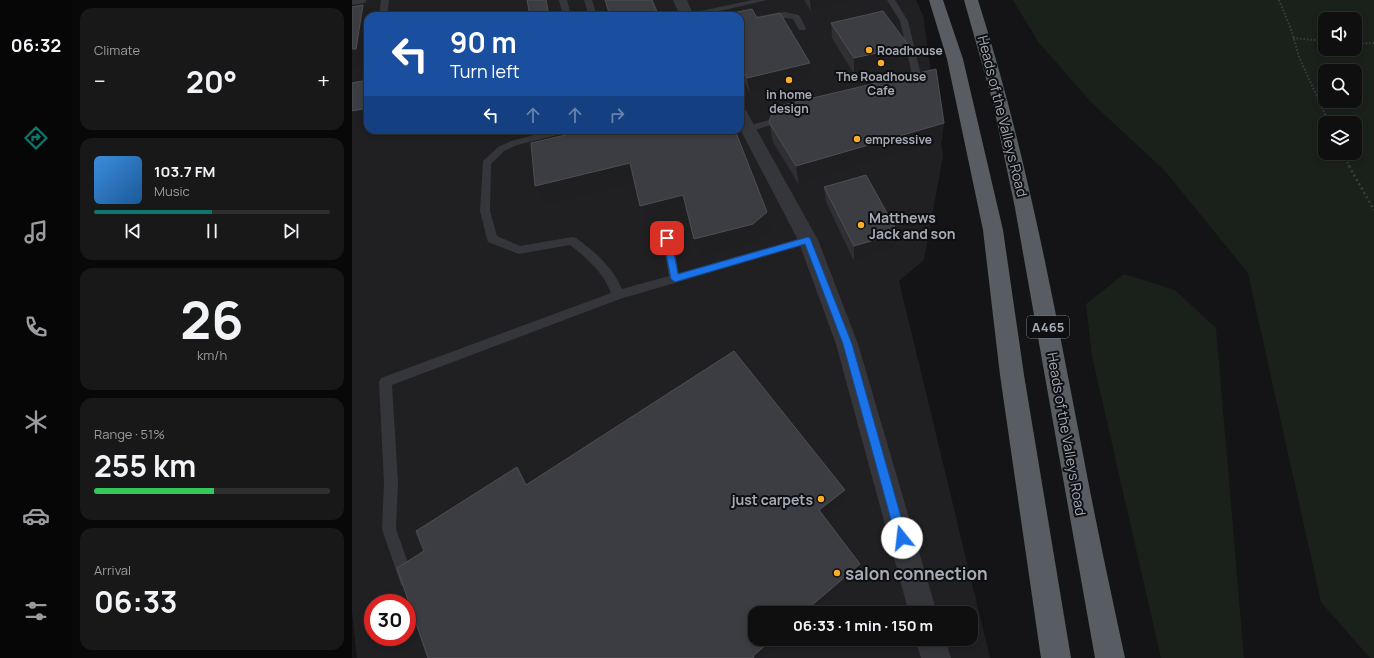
<!DOCTYPE html>
<meta charset="utf-8">
<style>
:root{--surface:#0f0f10;--page:#181819;--text:#f1f3f6;--muted:#9b9c9f;--line:#2f2f30;--accent:#0f766e}
body{margin:0;font-family:Manrope,sans-serif;background:var(--page);color:var(--text);height:100vh;display:flex;flex-direction:column;font-size:15px;white-space:nowrap}
*{box-sizing:border-box;margin:0}
p{font-size:13px;color:var(--muted)}
.icon{flex:none;width:22px;height:22px;fill:none;stroke:currentColor;stroke-width:2;stroke-linecap:round;stroke-linejoin:round}
.map{position:relative;flex:1;overflow:hidden}
.side{display:flex;flex-direction:column;gap:8px;padding:8px;background:#080809;width:280px}
.side>*{flex:none}
.top-card{position:absolute;left:12px;top:12px;width:380px;height:122px;border-radius:12px;box-shadow:0 2px 6px #0003,0 0 0 1px var(--line);background:#1a4fa0;color:#fff;overflow:hidden}
.fabs{position:absolute;left:966px;top:12px;display:grid;gap:8px}
.fabs a{display:grid;place-items:center;width:44px;height:44px;border-radius:8px;background:var(--surface);box-shadow:0 2px 6px #0003,0 0 0 1px var(--line);font-size:20px}
.speed{position:absolute;left:12px;top:594px;display:flex;gap:8px;font-size:20px;font-weight:700;text-align:center}
.speed>*{display:grid;place-content:center;width:52px;height:52px;border-radius:50%;background:var(--surface);box-shadow:0 2px 6px #0003,0 0 0 1px var(--line);line-height:1}
.speed .limit{border:6px solid #d22;background:#fff;color:#111}
.pin{position:absolute;display:grid;place-items:center;width:34px;height:34px;color:#fff;margin:-17px;border-radius:8px;box-shadow:0 2px 6px #0006}
.me{position:absolute;width:44px;margin:-22px;rotate:344deg;stroke-linejoin:round;filter:drop-shadow(0 0 3px #0008)}
.turn{display:flex;align-items:center;gap:14px;height:84px;padding:0 20px;font-size:18px}
.turn .icon{width:52px;height:52px;stroke-width:2.5}
.turn b{display:block;font-size:28px;line-height:34px}
.lanes{display:flex;align-items:center;height:38px;padding:0 20px;background:#0003;justify-content:center;gap:20px;direction:ltr}
.lanes .off{opacity:.35}
.big{font-size:30px;font-weight:700;line-height:1.1}
.side .tile{flex:1;display:flex;flex-direction:column;justify-content:center;gap:6px;min-width:0;padding:0 14px;border-radius:12px;background:var(--page)}
.side .dial{align-items:center;gap:0}
.dial b{font-size:52px;line-height:1}
.song{display:flex;align-items:center;gap:12px}
.cover{width:48px;height:48px;border-radius:6px;background:linear-gradient(135deg,hsl(210 70% 55%),hsl(210 70% 35%))}
.played{height:4px;border-radius:2px;background:linear-gradient(90deg,var(--accent) 50%,var(--line) 50%)}
.keys{display:flex;justify-content:space-around;direction:ltr}
.heat{display:flex;justify-content:space-between;align-items:center;font-size:22px;direction:ltr}
.charge{height:6px;border-radius:3px;background:linear-gradient(90deg,#34c759 51%,var(--line) 0)}
.trip{position:absolute;left:396px;top:606px;width:230px;height:40px;border-radius:12px;background:var(--surface);box-shadow:0 2px 6px #0003,0 0 0 1px var(--line);font-weight:700;line-height:40px;text-align:center}
main{display:flex;flex:1;min-height:0}
.tabs{display:flex;flex-direction:column;width:72px;justify-content:space-around;align-items:center;background:#060606;color:var(--muted)}
.tabs .icon{width:28px;height:28px}
.tabs .active{color:var(--accent)}
.tabs b{font-size:18px;color:var(--text)}
.map>svg:first-child{display:block}
</style>
<main>
<nav class="tabs">
<b>06:32</b>
<svg class="icon active" aria-label="directions" viewBox="0 0 24 24"><path d="M12 3l9 9-9 9-9-9zM9 14v-3h6M13 9l2 2-2 2"/></svg>
<svg class="icon" aria-label="music" viewBox="0 0 24 24"><path d="M9 18V5l10-2v13"/><circle cx="6" cy="18" r="3"/><circle cx="16" cy="16" r="3"/></svg>
<svg class="icon" aria-label="phone" viewBox="0 0 24 24"><path d="M5 4h4l2 5-3 2q2 4 5 5l2-3 5 2v4C11 20 4 13 5 4z"/></svg>
<svg class="icon" aria-label="climate" viewBox="0 0 24 24"><path d="M12 3v18M4 7l16 10M4 17L20 7"/></svg>
<svg class="icon" aria-label="car" viewBox="0 0 24 24"><path d="M5 17H2v-5l4-1 3-4h7l3 4 3 1v5h-3M9 17h6M6 11h13"/><circle cx="7" cy="17" r="2"/><circle cx="17" cy="17" r="2"/></svg>
<svg class="icon" aria-label="filters" viewBox="0 0 24 24"><path d="M4 7h16M4 17h16"/><circle cx="9" cy="7" r="2"/><circle cx="15" cy="17" r="2"/></svg>
</nav>
<section class="side">
<div class="tile"><p>Climate</p>
<div class="heat"><a>−</a><b class="big">20°</b><a>+</a></div>
</div>
<div class="tile">
<div class="song"><i class="cover"></i><div><b>103.7 FM</b><p>Music</p></div></div>
<div class="played"></div>
<div class="keys"><svg class="icon" aria-label="previous" viewBox="0 0 24 24"><path d="M18 5L8 12l10 7zM5 5v14"/></svg><svg class="icon" aria-label="pause" viewBox="0 0 24 24"><path d="M8 5v14M16 5v14"/></svg><svg class="icon" aria-label="next" viewBox="0 0 24 24"><path d="M6 5l10 7-10 7zM19 5v14"/></svg></div>
</div>
<div class="tile dial"><b>26</b><p>km/h</p></div>
<div class="tile"><p>Range · 51%</p><b class="big">255 km</b><div class="charge"></div></div>
<div class="tile"><p>Arrival</p><b class="big">06:33</b></div>
</section>
<div class="map">
<svg width="1022" height="658" viewBox="0 0 1022 658">
<rect width="100%" height="100%" fill="#141416"/>
<path fill="#202023" fill-rule="evenodd" d="M0,0h564l7,15 20,141 -19,104 -25,21 91,377h-633l-5,-46zM16,16h372v114h-372zM21,603h34v34h-34zM403,613h216v26h-216z"/>
<path fill="#1a211b" fill-rule="evenodd" d="M661,0h361v658h-4l-49,-56 -73,-329 -82,-101 -75,-70 -52,-59zM973,19h30v30h-30zM973,71h30v30h-30zM973,123h30v30h-30z
M772,274l51,16 41,38 28,330h-83l-69,-302 -6,-52z"/>
<g fill="none" stroke-linecap="round" stroke-linejoin="round">
<path stroke="#3b3d42" stroke-width="2" stroke-dasharray="1.5 2" stroke-linecap="butt" d="M927,0l13,32 7,25 30,66
M941,38l32,3
M1003,44l19,-1
M990,153l8,14"/>
<path stroke="#3b3d42" stroke-width="2.5" stroke-dasharray="2 3" stroke-linecap="butt" d="M997,166l25,44"/>
<path fill="#35363b" fill-rule="evenodd" d="M29,0h8l-2,16h-8z
M207,0h8l4,16h-8z
M232,0h8l5,16h-8z
M400,0h15l-69,16h-15l4,-2z
M535,0h8l13,21 15,63 -6,4h-6l-1,-2 4,-3 -14,-62z
M433,12l14,3 7,13 -1,2h-6l-6,-11 -16,-2 -37,6v-4z
M433,115l3,1v4l-40,12 -5,-3 2,-2z
M202,130h17l-2,2 -52,13 -13,6 -13,13 -1,47 7,25 23,10 52,-9 4,1c19,14 36,28 46,51l47,-13 -7,-38 5,-4 5,4 7,35 129,-37 5,4 -5,4 -188,55 -228,86 6,97 -2,47 18,51 -3,5 -5,3 -5,-3 -19,-56 2,-47 -5,-100 2,-4 230,-85c-8,-21 -23,-34 -41,-48l-51,9 -31,-12 -1,-3 -7,-28 3,-50 15,-14 13,-6z"/>
<path fill="#35363b" fill-rule="evenodd" d="M0,0h15l-2,3 -13,2z
M321,0h14l7,16h-14z
M388,109l6,1 2,4 70,126 40,104 79,269h-28l-73,-269 -38,-104 -58,-111z
M563,639h30l6,19h-30z"/>
<path fill="#585c63" fill-rule="evenodd" d="M577,0h14l20,59 40,171 21,145 47,283h-30l-41,-283 -17,-145 -36,-171z
M612,0h14c47,147 75,298 104,449 13,70 28,139 43,209h-30l-80,-450 -22,-105z"/>
</g>
<path fill="#303034" d="M452,0h49v2l-42,9z
M388,16l17,2 54,61 -61,15 -10,-23z
M479,23l76,38 -53,13 -22,-36z
M417,122l175,1 -3,19 -142,43 -26,-43z
M472,187l74,46 -1,14 -43,14 -28,-59z"/>
<path fill="#1f1f22" d="M194,0h5l3,16h-5z
M458,0h43v2l-42,9z
M11,5l8,11h-3v48l-16,3v-18z
M557,46l-2,15 -53,13v-16z
M458,63l1,16 -61,15 -3,-16z
M16,100v26l-16,3v-18z
M592,123l-3,19 -142,43 -3,-19z
M278,163l9,19 -92,23 -12,-19z
M331,195l7,18 -41,11 -9,-18z
M415,212l4,18 -14,12 -56,15 -7,-18z
M546,233l-1,14 -43,14v-15z
M165,467l18,11 9,17 -18,-10z
M493,490l1,10 -24,19 -3,-9z
M508,564v6l-49,43h-8z
M421,639h8l-21,19h-6l-1,-2z"/>
<path fill="#3c3d42" stroke="#4d4f54" d="M175,0h19l3,16h-19z
M253,0h47l7,16h-49z
M11,5l-7,44h-4v-42z
M400,9l5,9 23,-5 30,50 -63,15 -7,-15v-47h-22z
M531,11l26,35 -55,12 -23,-35z
M584,69l8,54 -148,43 -27,-44 2,-6 12,-11z
M16,80v20l-1,8 -15,3v-28z
M235,130h148l32,82 -14,12 -59,15 -11,-44 -43,11 -10,-43 -95,23 -4,-43z
M514,175l32,58 -44,13 -30,-59z
M382,351l111,139 -26,20 41,54 -57,49h-48v26h18l-20,17 1,2h-326l-31,-90 27,-17 -8,-20 101,-64 9,18z"/>
<path fill="#1a73e8" stroke="#114b97" d="M315,235l4,3 7,36 130,-37 2,1 42,106 55,194 -2,4 -3,1 -4,-1 -2,-4 -53,-194 -38,-100 -130,38 -4,-3 -8,-41z"/>
<g fill="#f9ad28" stroke="#0f0f11" stroke-width="1.5">
<circle cx="517" cy="50" r="4"/>
<circle cx="529" cy="63" r="4"/>
<circle cx="437" cy="80" r="4"/>
<circle cx="505" cy="139" r="4"/>
<circle cx="509" cy="225" r="4"/>
<circle cx="469" cy="499" r="4"/>
<circle cx="485" cy="573" r="4"/>
</g>
<g text-anchor="middle" dominant-baseline="central" stroke-width="4" stroke-linejoin="round" paint-order="stroke">
<g font-size="12" font-weight="bold" fill="#a5abb7" stroke="#0f0f11" text-anchor="start">
<text x="525" y="50">Roadhouse</text>
<text x="529" y="76" text-anchor="middle">The Roadhouse<tspan x="529" dy="14">Cafe</tspan></text>
<text x="437" y="94" text-anchor="middle">in home<tspan x="437" dy="14">design</tspan></text>
<text x="513" y="139">empressive</text>
</g>
<rect fill="#0f0f11" stroke="#787c85" stroke-width="1" x="675" y="316" width="42" height="22" rx="3"/>
<g font-size="13" font-weight="bold" fill="#a5abb7">
<text x="696" y="327">A465</text>
</g>
<g font-size="14" fill="#a5abb7" stroke="#0f0f11">
<text transform="translate(651 116) rotate(76)">Heads of the Valleys Road</text>
<text transform="translate(715 434) rotate(80)">Heads of the Valleys Road</text>
</g>
<g font-size="14" font-weight="bold" fill="#a5abb7" stroke="#0f0f11" text-anchor="start">
<text x="517" y="217">Matthews<tspan x="517" dy="16">Jack and son</tspan></text>
<text x="461" y="499" text-anchor="end">just carpets</text>
</g>
<g font-size="17" font-weight="bold" fill="#a5abb7" stroke="#0f0f11" text-anchor="start">
<text x="493" y="573">salon connection</text>
</g>
</g>
</svg>
<div class="fabs">
<a><svg class="icon" aria-label="sound" viewBox="0 0 24 24"><path d="M4 9h4l5-4v14l-5-4H4zM17 9q2 3 0 6"/></svg></a>
<a><svg class="icon" aria-label="search" viewBox="0 0 24 24"><circle cx="10" cy="10" r="6"/><path d="M15 15l6 6"/></svg></a>
<a><svg class="icon" aria-label="layers" viewBox="0 0 24 24"><path d="M12 4l9 5-9 5-9-5zM3 14l9 5 9-5"/></svg></a>
</div>
<div class="speed"><div class="limit">30</div></div>
<div class="pin" style="left:315px;top:238px;background:#d93025"><svg class="icon" aria-label="arrive" viewBox="0 0 24 24"><path d="M6 21V4h12l-3 4 3 4H6"/></svg></div>
<svg class="me" style="left:550px;top:538px" viewBox="-20 -20 40 40"><circle r="19" fill="#fff"/><path d="M0-13L10 11 0 6-10 11z" fill="#1a73e8"/></svg>
<div class="trip">06:33 · 1 min · 150 m</div>
<div class="top-card">
<div class="turn"><svg class="icon" aria-label="left" viewBox="0 0 24 24"><path d="M17 20v-9H6M10 6l-5 5 5 5"/></svg><div><b>90 m</b>Turn left</div></div>
<div class="lanes"><svg class="icon" aria-label="left" viewBox="0 0 24 24"><path d="M17 20v-9H6M10 6l-5 5 5 5"/></svg><svg class="icon off" aria-label="ahead" viewBox="0 0 24 24"><path d="M12 20V5M6 11l6-6 6 6"/></svg><svg class="icon off" aria-label="ahead" viewBox="0 0 24 24"><path d="M12 20V5M6 11l6-6 6 6"/></svg><svg class="icon off" aria-label="right" viewBox="0 0 24 24"><path d="M7 20v-9h11M14 6l5 5-5 5"/></svg></div>
</div>
</div>
</main>
